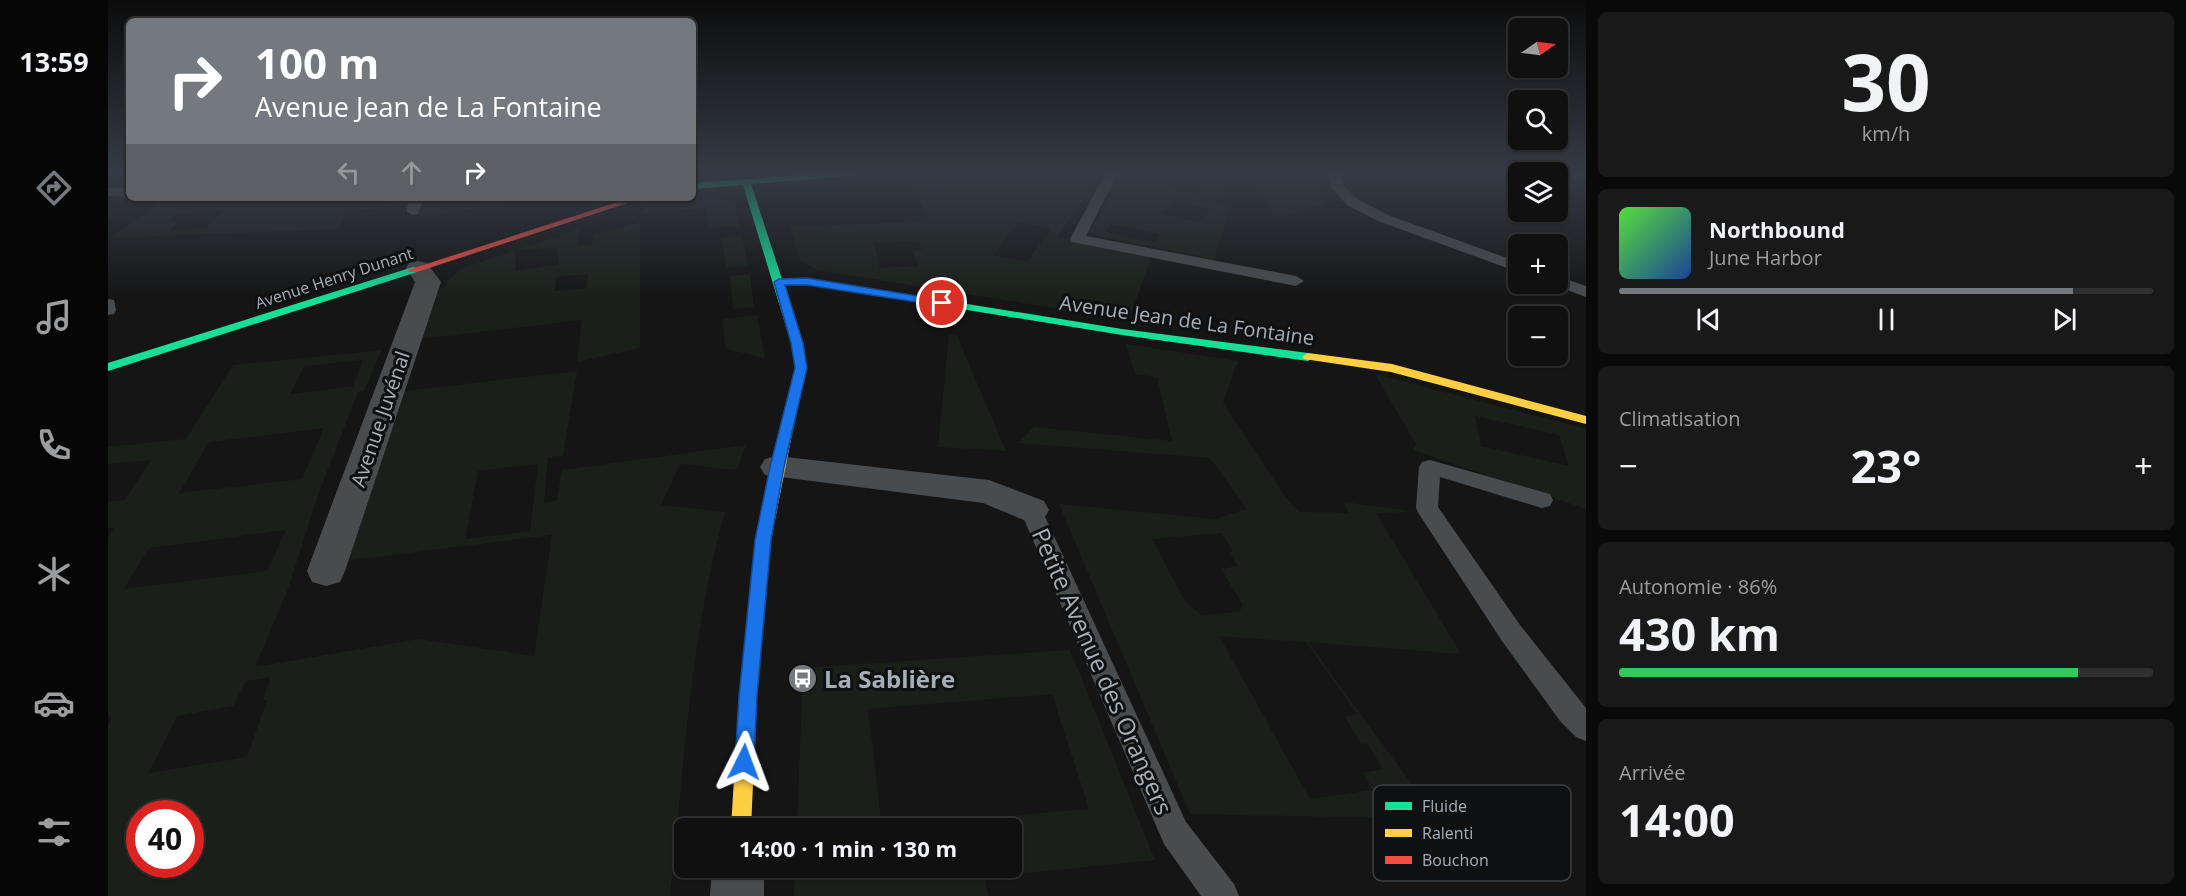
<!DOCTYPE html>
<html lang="fr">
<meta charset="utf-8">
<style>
:root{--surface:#101010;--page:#191919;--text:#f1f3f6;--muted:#9c9d9f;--line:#303030;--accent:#73797f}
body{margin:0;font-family:"Open Sans",sans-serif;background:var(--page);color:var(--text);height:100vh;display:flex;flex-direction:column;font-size:22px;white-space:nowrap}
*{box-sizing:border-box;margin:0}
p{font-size:20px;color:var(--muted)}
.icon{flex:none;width:33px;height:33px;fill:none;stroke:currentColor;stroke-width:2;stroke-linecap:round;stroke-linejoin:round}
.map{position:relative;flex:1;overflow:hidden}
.sheet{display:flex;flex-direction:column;gap:12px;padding:12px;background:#090909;width:600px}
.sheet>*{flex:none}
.guide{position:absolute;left:18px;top:18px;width:570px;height:183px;border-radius:9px;box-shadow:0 2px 4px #0004,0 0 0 2px var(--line);background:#73797f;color:#fff;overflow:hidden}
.needle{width:39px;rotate:76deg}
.buttons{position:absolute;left:1400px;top:18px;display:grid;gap:12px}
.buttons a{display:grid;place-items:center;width:60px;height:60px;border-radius:9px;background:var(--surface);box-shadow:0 2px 4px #0004,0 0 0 2px var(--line);font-size:30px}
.speed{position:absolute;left:18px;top:800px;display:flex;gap:12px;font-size:30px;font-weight:700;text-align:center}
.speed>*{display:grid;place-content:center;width:78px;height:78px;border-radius:50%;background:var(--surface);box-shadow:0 2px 4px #0004,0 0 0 2px var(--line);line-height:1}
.speed .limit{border:9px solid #d22;background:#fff;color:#111}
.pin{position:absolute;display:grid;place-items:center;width:51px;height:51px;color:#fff;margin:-26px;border:3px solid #fff;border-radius:50%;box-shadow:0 2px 6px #0007}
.me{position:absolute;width:66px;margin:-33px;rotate:3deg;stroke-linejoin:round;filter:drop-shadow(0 0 4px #0008)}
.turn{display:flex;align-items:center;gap:21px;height:126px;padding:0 30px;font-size:27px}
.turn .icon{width:78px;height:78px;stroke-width:2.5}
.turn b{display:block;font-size:42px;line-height:51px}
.lanes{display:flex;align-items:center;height:57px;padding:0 30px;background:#0003;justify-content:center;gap:30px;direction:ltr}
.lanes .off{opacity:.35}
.big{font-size:45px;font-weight:700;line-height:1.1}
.sheet .card{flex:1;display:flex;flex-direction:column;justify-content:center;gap:9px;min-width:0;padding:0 21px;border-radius:9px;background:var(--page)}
.sheet .dial{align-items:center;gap:0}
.dial b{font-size:78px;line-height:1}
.song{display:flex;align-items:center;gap:18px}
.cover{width:72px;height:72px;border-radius:9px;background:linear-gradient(135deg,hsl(110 70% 55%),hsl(220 70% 35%))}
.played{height:6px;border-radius:3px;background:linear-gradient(90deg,var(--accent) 85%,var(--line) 85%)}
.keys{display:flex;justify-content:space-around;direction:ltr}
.heat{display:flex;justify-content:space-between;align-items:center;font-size:33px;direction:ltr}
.charge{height:9px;border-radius:4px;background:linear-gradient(90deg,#34c759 86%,var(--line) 0)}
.trip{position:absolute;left:566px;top:818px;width:348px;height:60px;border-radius:9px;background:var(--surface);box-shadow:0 2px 4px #0004,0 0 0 2px var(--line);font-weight:700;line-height:60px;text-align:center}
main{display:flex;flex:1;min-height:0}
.tab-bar{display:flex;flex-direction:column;width:108px;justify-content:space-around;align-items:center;background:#060606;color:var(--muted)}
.tab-bar .icon{width:42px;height:42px}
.tab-bar .on{color:var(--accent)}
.tab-bar b{font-size:27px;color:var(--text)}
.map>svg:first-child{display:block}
</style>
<main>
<nav class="tab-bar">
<b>13:59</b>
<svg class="icon on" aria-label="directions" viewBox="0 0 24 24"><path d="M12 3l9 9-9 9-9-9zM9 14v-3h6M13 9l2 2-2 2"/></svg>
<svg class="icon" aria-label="music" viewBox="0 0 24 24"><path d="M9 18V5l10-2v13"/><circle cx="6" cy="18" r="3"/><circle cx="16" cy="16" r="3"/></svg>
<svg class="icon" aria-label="phone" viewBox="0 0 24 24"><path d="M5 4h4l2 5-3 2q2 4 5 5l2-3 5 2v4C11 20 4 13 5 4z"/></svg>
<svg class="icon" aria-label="climate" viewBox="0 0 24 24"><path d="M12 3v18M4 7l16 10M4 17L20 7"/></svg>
<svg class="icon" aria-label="car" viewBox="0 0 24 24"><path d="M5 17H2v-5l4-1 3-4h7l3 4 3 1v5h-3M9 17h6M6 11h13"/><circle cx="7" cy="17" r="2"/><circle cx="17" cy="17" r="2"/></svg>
<svg class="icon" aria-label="filters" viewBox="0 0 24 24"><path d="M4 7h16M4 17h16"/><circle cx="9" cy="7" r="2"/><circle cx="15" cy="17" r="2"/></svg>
</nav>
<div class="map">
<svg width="1478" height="896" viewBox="0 0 1478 896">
<rect width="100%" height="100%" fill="#151515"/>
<path fill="#1a2019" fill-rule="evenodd" d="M872,174h60l-4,5 35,7 8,-12h22l-44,63 94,21 -22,62 -312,-50 -17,-10 -10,-33 138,-6 -17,-41zM910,222l33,7 -24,33 -34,-7zM810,241l4,9 -9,1 5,15 -38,2 -6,-25z
M1018,174h56l46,8 -6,17 -16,-3 -3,4 28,6 -17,53 -112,-22 -13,-6zM1063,176l31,6 -3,6 4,1 -2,5 -35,-6zM1065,201l37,7 -9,14 -39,-8zM1003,224l49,10h1l-5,8 -50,-10z
M1143,174h65l8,30 -49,15z
M607,197l20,5 4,25 -30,1 -3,-20 -66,6 10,-9z
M59,198h153l-1,2 91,-2 -8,23 2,-16 -58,7 -6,17 -231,9zM115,210l-16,17 -36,4 7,-10h-8l6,-6z
M316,198h110l-116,21z
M532,222v126l-63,14 5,-42 -161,19 19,-51 5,-1 3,-7 15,-12 116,-39 -1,16h14l2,-11zM448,247l3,17 -43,7 -1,-20zM480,274l-2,14 -31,3 1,-14z
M634,236l6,30 -21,2 -6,-31z
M642,274l4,33 -21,2 -3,-33z
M649,315l8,43 -39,-9 -4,-30z
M841,334l8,2 49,115 -68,-4z
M1018,344l112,17 -15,42 63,95 13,14 49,1 -4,-11 71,10 -39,1 85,141 -153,-12 129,177 -247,-5 -131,-310 156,15 32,-10 -37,-51 -192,-15 16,-16 138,14 -15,-64 -22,-3zM1114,533l11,18 -3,1 8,14 -17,3 22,36 -4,7 -37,3 -16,-12 -34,-64zM1111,636l87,6 51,72 -12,3 16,27 6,-1 16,26 -20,4 10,17 -63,9z
M274,350l-18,41 -6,1 -39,100 -31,97 -33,78 164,-28 115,17 18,-121 -207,26 60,-170 172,-20 -14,85 -15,1 -4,46 13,-3 5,-30 184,-25 -9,25 -57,-6 -19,41 64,7c-35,124 -41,257 -55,384h-562v-171l4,-8h-4v-179l6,-10h-6v-26l17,-2 26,-40 -43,4v-17l78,-8 47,-74zM255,360l-10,26 -63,8 14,-28zM216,428l-22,51 -123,14 30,-51zM430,464l-8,67 -65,8 13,-68zM178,530l-19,41 -143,18 25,-41zM163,677l-8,23h4l-20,57 -98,16 28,-57 56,-10 13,-25zM32,813h50v51h-50z
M1267,374l211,55v80l-173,-59 3,-6zM1367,416l84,19 10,31 -88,-20z
M962,650l85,210 -170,17 3,19h-194l1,-29h216v-39h-214l6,-160zM944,694l37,115 -207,18 -14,-118z"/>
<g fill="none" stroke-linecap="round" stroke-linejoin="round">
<path fill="#494c4e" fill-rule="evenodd" d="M997,174h12l-31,62 210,40 8,5 -8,5 -224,-44 -2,-3z
M1222,174h12l2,12 13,13 31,16 130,47v10l-140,-51 -31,-16 -16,-18z
M1455,174h23v5l-17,-1z
M0,188h21v8h-21z
M302,198h14l-6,16 -5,1 -7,-4z
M1449,276l29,10v11l-35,-13h6z
M0,299l6,1 2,10 -2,4 -6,1z
M1322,460l120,34 3,6 -3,6 -8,2 -102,-31 -2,30 82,118 66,83v33l-10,-4 -16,-16 -58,-80 -83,-127 -3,-6 3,-41 3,-5z
M923,502l8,2 3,6 144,312 48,62 5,12h-38l-37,-52 -144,-334 3,-6z"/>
<path fill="#494c4e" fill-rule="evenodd" d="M310,261l9,2 14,19 -96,289 -5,11 -14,4 -14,-4 -5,-11 108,-289 -9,-14 3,-5z
M669,456l212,24 55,21 5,9 -5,9 -13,4 -48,-20 -218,-28 -5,-8 5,-8z
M604,867h52v29h-54z"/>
<path fill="#16e098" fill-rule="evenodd" d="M712,174h34l-4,2 -99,8 31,95 25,-1 315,51 186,24 6,4 -6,4 -186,-26 -315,-51 -23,1 19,58 4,25 -10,41 -6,4 -5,-1 -1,-3 10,-41 -4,-25 -48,-158 -50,4v-6z
M305,267l4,1v4l-309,99v-8z"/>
<path fill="#ffcf43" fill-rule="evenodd" d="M1200,353l84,11 194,52v8l-195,-52 -87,-13 -2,-2z
M683,405l6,4 -26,131 -14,156 -6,132h-20l8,-132 16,-156 30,-131z"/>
<path fill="#f24e42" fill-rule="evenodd" d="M522,198h13l-226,74h-8l-1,-2z"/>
</g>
<linearGradient id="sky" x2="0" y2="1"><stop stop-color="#0c0c0c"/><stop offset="0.58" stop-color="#353b46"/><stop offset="1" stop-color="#353b46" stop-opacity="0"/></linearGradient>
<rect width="1478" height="299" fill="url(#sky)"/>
<path fill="#1a73e8" stroke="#114b97" stroke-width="1.5" d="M699,278l135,22 6,3 -6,3 -135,-21h-22l18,58 4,25 -23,99 -13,73 -14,156 -3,66 -3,7 -7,2 -7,-2 -2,-7 4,-66 16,-156 15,-73 25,-99 -4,-25 -17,-61 5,-3z"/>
<defs>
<symbol id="bus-disc" viewBox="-11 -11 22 22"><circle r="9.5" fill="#73797f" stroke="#0f1011"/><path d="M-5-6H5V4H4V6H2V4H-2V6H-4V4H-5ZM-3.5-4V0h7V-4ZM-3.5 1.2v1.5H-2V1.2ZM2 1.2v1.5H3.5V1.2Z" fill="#fff"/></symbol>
</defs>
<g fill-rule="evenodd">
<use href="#bus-disc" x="678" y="662" width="33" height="33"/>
</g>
<g text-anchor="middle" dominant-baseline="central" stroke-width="6" stroke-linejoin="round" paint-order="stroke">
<g font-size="16" fill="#a5afb8" stroke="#0f1011">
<text transform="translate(226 278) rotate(-18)">Avenue Henry Dunant</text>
</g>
<g font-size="20" fill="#a5afb8" stroke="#0f1011">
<text transform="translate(1079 320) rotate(8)">Avenue Jean de La Fontaine</text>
<text transform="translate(272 419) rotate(-71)">Avenue Juvénal</text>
</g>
<g font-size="24" fill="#a5afb8" stroke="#0f1011">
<text transform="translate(995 671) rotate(66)">Petite Avenue des Orangers</text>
</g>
<g font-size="24" font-weight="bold" fill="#a5afb8" stroke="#0f1011" text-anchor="start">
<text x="716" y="678">La Sablière</text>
</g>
</g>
<rect x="1265" y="785" width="198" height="96" rx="9" fill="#0f1011" stroke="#3c4043" stroke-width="1.5"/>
<rect x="1277" y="802" width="27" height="8" fill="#16e098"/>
<rect x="1277" y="829" width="27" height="8" fill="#ffcf43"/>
<rect x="1277" y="856" width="27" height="8" fill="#f24e42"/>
<g font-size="16" fill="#a5afb8">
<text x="1314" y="812">Fluide</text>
<text x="1314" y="839">Ralenti</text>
<text x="1314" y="866">Bouchon</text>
</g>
</svg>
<div class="buttons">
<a><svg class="needle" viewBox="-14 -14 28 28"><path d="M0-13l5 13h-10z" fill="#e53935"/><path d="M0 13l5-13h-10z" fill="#9c9d9f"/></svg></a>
<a><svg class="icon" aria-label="search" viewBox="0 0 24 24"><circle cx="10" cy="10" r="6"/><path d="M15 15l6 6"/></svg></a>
<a><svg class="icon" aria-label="layers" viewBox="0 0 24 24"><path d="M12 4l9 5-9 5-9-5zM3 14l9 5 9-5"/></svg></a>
<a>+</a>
<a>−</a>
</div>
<div class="speed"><div class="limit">40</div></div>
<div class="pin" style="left:834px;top:303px;background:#d93025"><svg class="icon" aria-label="arrive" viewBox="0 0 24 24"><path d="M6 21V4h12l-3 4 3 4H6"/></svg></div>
<svg class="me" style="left:636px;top:762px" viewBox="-20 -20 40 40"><path d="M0-17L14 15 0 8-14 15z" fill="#1a73e8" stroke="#fff" stroke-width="4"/></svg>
<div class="trip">14:00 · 1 min · 130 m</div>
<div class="guide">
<div class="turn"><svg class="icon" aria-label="right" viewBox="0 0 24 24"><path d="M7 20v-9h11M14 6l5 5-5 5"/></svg><div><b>100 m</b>Avenue Jean de La Fontaine</div></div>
<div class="lanes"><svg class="icon off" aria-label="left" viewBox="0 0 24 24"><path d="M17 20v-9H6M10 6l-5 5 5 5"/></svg><svg class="icon off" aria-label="ahead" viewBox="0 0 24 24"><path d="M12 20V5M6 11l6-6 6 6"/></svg><svg class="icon" aria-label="right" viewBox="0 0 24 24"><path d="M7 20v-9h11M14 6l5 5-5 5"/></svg></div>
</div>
</div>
<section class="sheet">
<div class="card dial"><b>30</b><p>km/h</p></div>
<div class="card">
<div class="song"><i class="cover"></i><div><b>Northbound</b><p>June Harbor</p></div></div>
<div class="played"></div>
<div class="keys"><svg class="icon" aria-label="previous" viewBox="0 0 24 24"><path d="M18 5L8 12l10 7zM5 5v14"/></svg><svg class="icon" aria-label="pause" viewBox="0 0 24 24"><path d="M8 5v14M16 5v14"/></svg><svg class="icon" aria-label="next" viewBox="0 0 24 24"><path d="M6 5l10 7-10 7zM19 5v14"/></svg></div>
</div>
<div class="card"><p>Climatisation</p>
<div class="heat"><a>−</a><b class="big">23°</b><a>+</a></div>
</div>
<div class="card"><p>Autonomie · 86%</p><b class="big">430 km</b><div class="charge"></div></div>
<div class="card"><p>Arrivée</p><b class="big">14:00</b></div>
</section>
</main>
